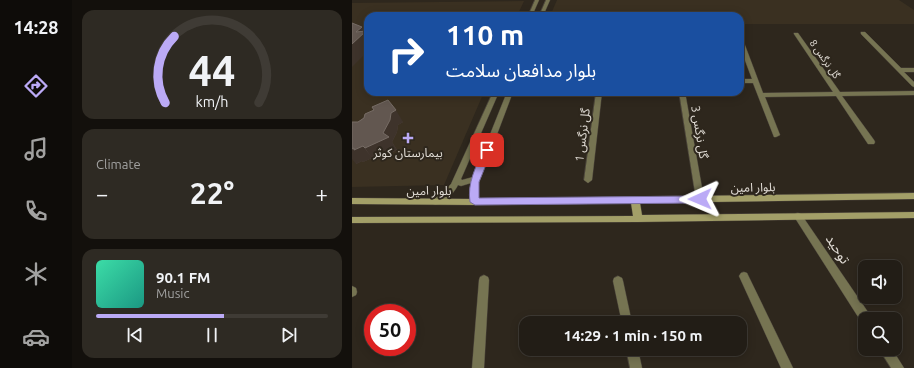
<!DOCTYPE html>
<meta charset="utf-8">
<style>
:root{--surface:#221d16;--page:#2e2a23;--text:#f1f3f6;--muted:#a2a2a1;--line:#3f3b35;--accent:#bbaaf6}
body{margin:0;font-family:Ubuntu,"Noto Sans Arabic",sans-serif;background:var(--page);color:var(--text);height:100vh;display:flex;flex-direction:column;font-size:15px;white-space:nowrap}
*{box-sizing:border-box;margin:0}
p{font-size:13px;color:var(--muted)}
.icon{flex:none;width:22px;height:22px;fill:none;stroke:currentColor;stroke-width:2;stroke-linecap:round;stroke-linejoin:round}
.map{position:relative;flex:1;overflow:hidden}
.drawer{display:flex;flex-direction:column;gap:10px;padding:10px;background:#13100c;width:280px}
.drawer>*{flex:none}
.guide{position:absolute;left:12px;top:12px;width:380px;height:84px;border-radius:12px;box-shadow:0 2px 10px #0003,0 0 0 1px var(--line);background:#1a4fa0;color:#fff;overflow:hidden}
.tools{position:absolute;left:506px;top:260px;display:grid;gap:8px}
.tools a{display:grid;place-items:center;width:44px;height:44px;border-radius:8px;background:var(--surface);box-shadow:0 2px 10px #0003,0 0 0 1px var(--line);font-size:20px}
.speed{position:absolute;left:12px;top:304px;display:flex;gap:8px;font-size:20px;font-weight:700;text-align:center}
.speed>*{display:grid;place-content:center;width:52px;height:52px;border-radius:50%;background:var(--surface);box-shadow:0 2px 10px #0003,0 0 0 1px var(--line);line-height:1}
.speed .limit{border:6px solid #d22;background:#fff;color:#111}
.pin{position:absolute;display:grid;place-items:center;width:34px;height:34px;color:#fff;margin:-17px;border-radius:8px;box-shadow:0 2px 6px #0006}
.me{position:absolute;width:44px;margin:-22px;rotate:269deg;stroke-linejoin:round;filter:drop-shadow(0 0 3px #0008)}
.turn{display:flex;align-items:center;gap:14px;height:84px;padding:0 16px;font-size:18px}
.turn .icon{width:52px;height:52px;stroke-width:2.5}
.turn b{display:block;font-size:28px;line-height:34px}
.big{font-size:30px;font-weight:700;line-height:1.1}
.drawer .card{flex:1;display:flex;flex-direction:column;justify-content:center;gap:6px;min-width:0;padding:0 14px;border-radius:12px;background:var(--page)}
.drawer .dial{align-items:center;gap:0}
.dial svg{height:104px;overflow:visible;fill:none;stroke:var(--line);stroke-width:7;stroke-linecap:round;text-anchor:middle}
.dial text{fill:var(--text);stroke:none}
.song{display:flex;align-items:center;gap:12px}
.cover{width:48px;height:48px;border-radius:6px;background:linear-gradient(135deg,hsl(160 70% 55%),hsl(170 70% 35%))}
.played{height:4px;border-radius:2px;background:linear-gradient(90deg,var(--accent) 55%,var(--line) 55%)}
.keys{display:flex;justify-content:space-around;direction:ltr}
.heat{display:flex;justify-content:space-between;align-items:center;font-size:22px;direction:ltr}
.trip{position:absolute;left:167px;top:316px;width:228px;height:40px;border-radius:12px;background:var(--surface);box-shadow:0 2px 10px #0003,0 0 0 1px var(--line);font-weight:700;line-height:40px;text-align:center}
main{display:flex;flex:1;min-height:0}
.menu{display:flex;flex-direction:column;width:72px;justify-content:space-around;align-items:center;background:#0e0c09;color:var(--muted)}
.menu .icon{width:28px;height:28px}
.menu .current{color:var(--accent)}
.menu b{font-size:18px;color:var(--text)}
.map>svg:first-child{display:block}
</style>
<main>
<nav class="menu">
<b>14:28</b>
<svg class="icon current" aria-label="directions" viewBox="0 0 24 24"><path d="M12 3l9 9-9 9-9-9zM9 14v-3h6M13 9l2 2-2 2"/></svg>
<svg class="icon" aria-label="music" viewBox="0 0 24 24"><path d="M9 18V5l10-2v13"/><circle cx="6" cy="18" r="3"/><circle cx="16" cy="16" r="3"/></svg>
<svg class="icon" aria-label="phone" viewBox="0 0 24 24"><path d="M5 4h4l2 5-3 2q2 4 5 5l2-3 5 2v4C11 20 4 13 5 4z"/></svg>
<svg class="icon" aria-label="climate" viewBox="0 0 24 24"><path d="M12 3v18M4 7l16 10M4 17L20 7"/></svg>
<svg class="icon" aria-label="car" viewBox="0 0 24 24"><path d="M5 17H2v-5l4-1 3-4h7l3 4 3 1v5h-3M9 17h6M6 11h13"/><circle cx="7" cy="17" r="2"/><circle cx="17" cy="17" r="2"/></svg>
</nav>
<section class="drawer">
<div class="card dial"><svg viewBox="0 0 100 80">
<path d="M14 69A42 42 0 1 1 86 69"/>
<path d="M14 69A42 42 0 0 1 21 18" stroke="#bbaaf6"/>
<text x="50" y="56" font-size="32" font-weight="700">44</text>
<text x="50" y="72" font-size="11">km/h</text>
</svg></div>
<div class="card"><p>Climate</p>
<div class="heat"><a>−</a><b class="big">22°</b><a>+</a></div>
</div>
<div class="card">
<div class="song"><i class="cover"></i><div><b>90.1 FM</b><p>Music</p></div></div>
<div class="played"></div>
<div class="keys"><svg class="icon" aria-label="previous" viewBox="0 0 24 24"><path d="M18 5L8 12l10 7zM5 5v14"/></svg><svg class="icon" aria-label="pause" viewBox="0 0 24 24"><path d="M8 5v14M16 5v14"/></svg><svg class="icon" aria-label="next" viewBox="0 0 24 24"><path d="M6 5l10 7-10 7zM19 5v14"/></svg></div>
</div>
</section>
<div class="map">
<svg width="562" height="368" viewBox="0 0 562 368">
<rect width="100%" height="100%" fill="#2e271d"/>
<path fill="#3a3021" d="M205,0h342l15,10v14h-174v-8h-190z
M172,1l-7,15h-149v76h116l-40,93 -92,2v-184z"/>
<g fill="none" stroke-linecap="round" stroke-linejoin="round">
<defs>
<path id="minor" d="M509,32h4l36,36h13v4h-10l10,10v5l-2,-1 -51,-52z
M442,33h4l42,59 74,-1v4l-72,1 32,44 1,2 -1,2h-6l-32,-48 -71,1 15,38 -4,2h-2l-21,-54h-13v-4h12l-12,-32v-9l3,2 20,53 70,-1 -39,-58z
M244,92h6l-10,88 -4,3 -4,-3z
M327,92h6l19,107 -1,2h-6l-1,-2z
M392,272l3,1 46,95h-12l-42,-92 2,-3z
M132,275l4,2 1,3 -5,88h-12l7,-88 1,-3z
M266,276l4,2 1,3 9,42h-10l-9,-42 1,-3z
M0,286l4,2 1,4 -1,3 -4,2z
M274,349h12l4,19h-12z"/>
<path id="tertiary" d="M183,0h4l-7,16h-4z
M194,0h4l-7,16h-4z
M141,92h6l-38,87 1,1 11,-3 34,-85h6l-34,90 -2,10 2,10 -1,2h-6c-3,-7 -3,-13 -1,-21l-10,3 -3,-1c-4,8 -16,22 -25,19l-1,-2c5,-7 13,-11 19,-18z
M446,213l3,1 69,101 1,4h-6v5l-3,-1 -67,-105 -1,-2 1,-2z
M527,349h13l12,19h-13z"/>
<path id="secondary" d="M562,193v6l-274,4 2,12 272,-3v6l-276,4 -286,1v-6l281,-1 -2,-13 -156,2 -123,-1v-6l123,1z"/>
</defs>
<use href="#minor" stroke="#4b443b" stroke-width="1"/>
<use href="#tertiary" stroke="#4b443b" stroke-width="1"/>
<use href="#secondary" stroke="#4b443b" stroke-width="1"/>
<use href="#minor" fill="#767452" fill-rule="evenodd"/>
<use href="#tertiary" fill="#767452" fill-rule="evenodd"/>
<use href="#secondary" fill="#a39f68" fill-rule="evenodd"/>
</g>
<path fill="#534640" d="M20,107l31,15 -5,3 -1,7 -5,10 5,8 -23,11 -2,-3 -9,4 -1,-1 -6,3 2,-42 16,-12z"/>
<path fill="#3e332b" d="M10,27l3,5 1,-1 2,3v17l-16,16v-23l4,-12z
M44,110l7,12 -5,3 -1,7 -5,10 5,8 -23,11 -9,-13 18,-15 8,-20z
M11,146l9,12 -9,4 -1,-1 -6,3 -4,-5v-10z"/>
<path fill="#625750" stroke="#766c65" d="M0,23l10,4 -6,5 10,-1 -14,13z
M36,100l8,10 -5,3 -1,7 -7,13 6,4 -24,11 -2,-2 -9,4v-2l-2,1v-27h6l6,-4 1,-4 9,-4 -2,-3z"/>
<path fill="#bbaaf6" stroke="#7a6ea0" d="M135,147l5,3 -13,32v16l221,-2 4,3 -4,4 -225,2 -5,-3c-3,-19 6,-35 13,-52z"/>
<path fill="#bbaaf6" stroke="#2e271d" stroke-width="1.5" d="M54 132h4v4h4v4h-4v4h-4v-4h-4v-4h4z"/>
<g text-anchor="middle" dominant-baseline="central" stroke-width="4" stroke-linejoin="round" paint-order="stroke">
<g font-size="10" fill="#e2ddd6" stroke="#2e271d">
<text transform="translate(473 59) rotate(55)">گل نرگس 8</text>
</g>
<g font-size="12" fill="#e2ddd6" stroke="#2e271d">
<text transform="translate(348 132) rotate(81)">گل نرگس 3</text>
<text transform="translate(230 135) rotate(-83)">گل نرگس 1</text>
<text transform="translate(401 187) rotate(-1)">بلوار امین</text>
<text x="77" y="190">بلوار امین</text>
</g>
<g font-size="12" fill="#e2ddd6" stroke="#2e271d">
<text x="56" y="152">بیمارستان کوثر</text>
</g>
<g font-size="14" fill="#e2ddd6" stroke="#2e271d">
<text transform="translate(486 249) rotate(57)">توحید</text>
</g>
</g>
</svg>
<div class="tools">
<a><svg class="icon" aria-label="sound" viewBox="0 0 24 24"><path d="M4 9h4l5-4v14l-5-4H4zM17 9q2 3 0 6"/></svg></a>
<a><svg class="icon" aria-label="search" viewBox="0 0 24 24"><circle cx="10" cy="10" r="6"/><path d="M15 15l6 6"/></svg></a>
</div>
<div class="speed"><div class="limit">50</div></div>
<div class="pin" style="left:135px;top:150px;background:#d93025"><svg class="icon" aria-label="arrive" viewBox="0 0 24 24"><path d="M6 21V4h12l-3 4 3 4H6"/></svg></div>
<svg class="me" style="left:348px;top:199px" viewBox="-20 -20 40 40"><path d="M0-17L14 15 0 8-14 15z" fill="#bbaaf6" stroke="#fff" stroke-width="4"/></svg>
<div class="trip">14:29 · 1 min · 150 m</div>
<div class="guide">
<div class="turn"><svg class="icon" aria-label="right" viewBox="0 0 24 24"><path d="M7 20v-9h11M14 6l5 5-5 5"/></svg><div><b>110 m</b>بلوار مدافعان سلامت</div></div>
</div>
</div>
</main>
